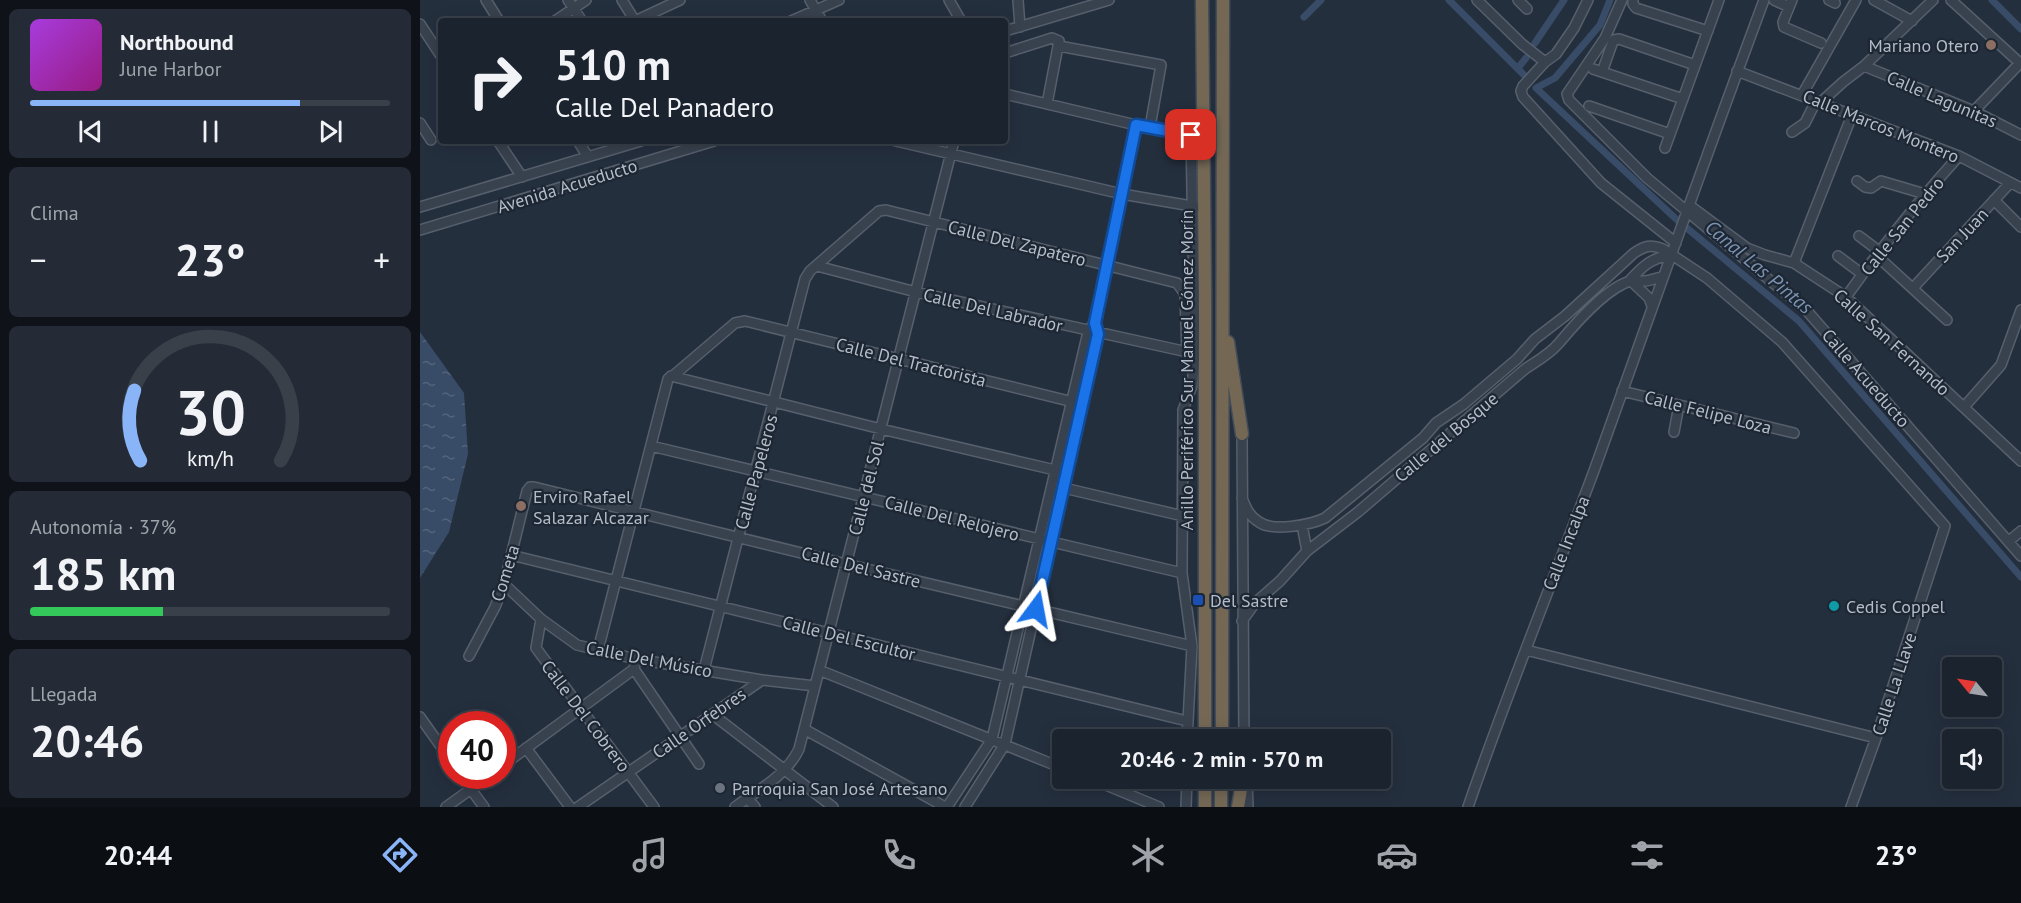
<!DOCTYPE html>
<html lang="es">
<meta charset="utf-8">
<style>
:root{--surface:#1b232e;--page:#242b36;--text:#f1f3f6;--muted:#a0a4aa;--line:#39404a;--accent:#8ab4f8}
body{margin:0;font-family:"PT Sans",sans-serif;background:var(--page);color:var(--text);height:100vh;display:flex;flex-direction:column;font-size:22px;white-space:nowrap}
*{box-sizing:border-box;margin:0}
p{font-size:20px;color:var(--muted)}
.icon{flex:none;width:33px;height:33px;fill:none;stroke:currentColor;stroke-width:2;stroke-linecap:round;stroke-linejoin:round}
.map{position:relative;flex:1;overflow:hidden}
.drawer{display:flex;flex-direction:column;gap:9px;padding:9px;background:#0f1319;width:420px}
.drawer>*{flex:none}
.guide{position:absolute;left:18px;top:18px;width:570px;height:126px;border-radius:6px;box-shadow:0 3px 15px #0003,0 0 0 2px var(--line);background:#1b232e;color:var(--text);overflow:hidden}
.needle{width:39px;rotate:300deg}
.tools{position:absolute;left:1522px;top:657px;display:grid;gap:12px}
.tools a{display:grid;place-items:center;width:60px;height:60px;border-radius:6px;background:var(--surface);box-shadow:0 3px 15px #0003,0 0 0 2px var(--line);font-size:30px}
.speed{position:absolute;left:18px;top:711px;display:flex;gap:12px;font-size:30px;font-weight:700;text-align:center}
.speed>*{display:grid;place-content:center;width:78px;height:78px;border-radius:50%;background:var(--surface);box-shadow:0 3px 15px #0003,0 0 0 2px var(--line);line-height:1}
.speed .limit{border:9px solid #d22;background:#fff;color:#111}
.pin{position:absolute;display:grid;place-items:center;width:51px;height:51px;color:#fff;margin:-26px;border-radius:12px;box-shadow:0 3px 9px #0006}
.me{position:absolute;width:66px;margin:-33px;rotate:13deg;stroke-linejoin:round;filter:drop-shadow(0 0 4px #0008)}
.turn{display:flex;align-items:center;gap:21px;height:126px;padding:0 18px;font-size:27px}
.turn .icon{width:78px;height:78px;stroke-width:2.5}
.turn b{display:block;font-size:42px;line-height:51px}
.big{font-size:45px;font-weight:800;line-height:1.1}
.drawer .card{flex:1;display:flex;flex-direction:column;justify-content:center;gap:9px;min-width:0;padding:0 21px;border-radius:9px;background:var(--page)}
.drawer .dial{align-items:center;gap:0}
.dial svg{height:156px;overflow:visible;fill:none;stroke:var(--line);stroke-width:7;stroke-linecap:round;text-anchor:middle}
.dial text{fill:var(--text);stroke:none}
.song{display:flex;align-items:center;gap:18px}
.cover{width:72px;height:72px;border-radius:9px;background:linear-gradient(135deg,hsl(280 70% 55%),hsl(310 70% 35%))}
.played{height:6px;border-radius:3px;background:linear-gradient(90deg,var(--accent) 75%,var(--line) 75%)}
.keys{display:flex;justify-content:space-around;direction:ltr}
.heat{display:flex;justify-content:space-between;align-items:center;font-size:33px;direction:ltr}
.charge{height:9px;border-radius:4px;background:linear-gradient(90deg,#34c759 37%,var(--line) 0)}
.trip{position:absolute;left:632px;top:729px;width:339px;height:60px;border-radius:6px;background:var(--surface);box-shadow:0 3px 15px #0003,0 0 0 2px var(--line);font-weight:800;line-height:60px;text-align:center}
.tabs{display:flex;height:96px;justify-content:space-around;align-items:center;background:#0b0e12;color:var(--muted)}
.tabs .icon{width:42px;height:42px}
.tabs .current{color:var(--accent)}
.tabs b{font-size:27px;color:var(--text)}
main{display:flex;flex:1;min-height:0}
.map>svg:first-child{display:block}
</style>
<main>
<section class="drawer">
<div class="card">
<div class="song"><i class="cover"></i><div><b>Northbound</b><p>June Harbor</p></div></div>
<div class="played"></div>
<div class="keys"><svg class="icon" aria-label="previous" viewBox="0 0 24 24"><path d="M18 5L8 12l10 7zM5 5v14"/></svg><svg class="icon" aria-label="pause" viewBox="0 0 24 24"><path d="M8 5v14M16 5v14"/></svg><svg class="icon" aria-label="next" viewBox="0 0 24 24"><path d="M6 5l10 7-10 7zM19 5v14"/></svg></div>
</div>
<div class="card"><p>Clima</p>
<div class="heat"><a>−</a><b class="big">23°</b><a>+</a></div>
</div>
<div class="card dial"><svg viewBox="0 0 100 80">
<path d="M14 69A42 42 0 1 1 86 69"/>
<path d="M14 69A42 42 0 0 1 11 33" stroke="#8ab4f8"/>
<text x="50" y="56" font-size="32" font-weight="700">30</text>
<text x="50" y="72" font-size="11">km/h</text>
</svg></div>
<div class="card"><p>Autonomía · 37%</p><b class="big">185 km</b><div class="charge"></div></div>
<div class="card"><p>Llegada</p><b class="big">20:46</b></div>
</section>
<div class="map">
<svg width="1601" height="807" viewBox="0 0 1601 807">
<defs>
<pattern id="water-ripples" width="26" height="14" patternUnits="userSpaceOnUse" patternTransform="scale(1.5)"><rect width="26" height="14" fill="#394c67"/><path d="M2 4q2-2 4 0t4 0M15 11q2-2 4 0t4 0" fill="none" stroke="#53647b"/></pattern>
</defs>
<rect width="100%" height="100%" fill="#242f3e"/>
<path fill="url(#water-ripples)" d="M0,332l44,61 4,61 -19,78 -29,46z"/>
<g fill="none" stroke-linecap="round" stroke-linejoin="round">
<path stroke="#394c67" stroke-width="7" d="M1029,0l75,75
M1190,0l-10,25 -45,53 -19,10 140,131 123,102 222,256
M1572,0l29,29
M884,17l17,-17
M1115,43l29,-43
M1098,68l8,-10"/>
<defs>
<path id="minor" d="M66,0l13,21
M148,0l14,21
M202,0l13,21
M390,0l12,21
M529,0l12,21
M598,0l2,27
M1057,0l45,44 23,18
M1098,0l9,9
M1168,0l-14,28 -18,26 -11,8 -22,24 -2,5 2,6 78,86 75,60
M1202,0l-17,38 -38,56 2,6 78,78 161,134 213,244
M1213,0v4l3,4 72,23
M1354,0l15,7
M1372,0l-9,22 1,5 37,16
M1409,0l6,3
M1454,0l38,21
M1531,0l70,64
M135,21l31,-21
M215,21l45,-21
M371,21l48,-21
M0,24l21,32
M585,31l104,-31
M639,46l102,19 -11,62
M585,53l47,-15 7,3 -12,63
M1444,66l110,45 47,24
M1173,69l90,30
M1317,71l222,85 62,32
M1182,72l10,-28 2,-4 5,-1 76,26
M585,94l131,31 60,11
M1382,95l54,-95
M1401,102l22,-20 21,-16 69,-66
M1169,106l81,28
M1554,111l46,-48
M0,123l11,17
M1372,132l13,-9 11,-22
M78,141l24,36
M158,141l10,16
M476,141l226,53 81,14
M1245,148l54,-148
M1437,181l8,6 6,1 10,-7 44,13
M1574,200l27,27
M1269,205l58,43 18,7 29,8 52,34 175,164
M0,207l221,-66
M0,230l294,-89
M1439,236l20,15
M1456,255l71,65
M1418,256l24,18
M1374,263l58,-148
M397,266l99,26 276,61
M1210,280c13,-14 21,-22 41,-25
M1210,280l19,18 3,8
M1493,288l97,-105
M1426,297c35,-49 72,-96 113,-141
M254,375l61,-52 10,-2 332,82
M1202,391l172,42
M1544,407l37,-42 20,-55
M1254,432l5,-27
M822,434l2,306
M231,446l531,127
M644,488l119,28
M822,498c4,10 7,18 17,24 14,10 51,3 66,-4l98,-80 13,-15 28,-19 53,-45 18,-20 30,-23 69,-63c11,-7 16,-9 29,-4l44,29 75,64 163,184 -69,212 -25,69
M882,525l5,26
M1589,541l12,-10
M91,555l676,166
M84,584l37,35 36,26 59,14 126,21 53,6
M121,619l-5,29 118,159
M822,621l13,-18 25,-22 27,-30 51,-39 167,-143c12,-8 25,-15 34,-26 16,-19 46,-54 71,-62 4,-1 9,0 14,0 6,0 12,-3 18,-4
M178,650l70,-271 3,-3 210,53 174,41
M1106,650l350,88
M49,656l26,-49 9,-23 23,-93 3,-4h4l312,77 346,82
M214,669l65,95
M284,670l101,-391 5,-8 69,-60 7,-1 291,73 8,11 2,59
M399,670l243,98
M292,714l121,93
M0,717l32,45
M384,729l141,78
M767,740l5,-94 -10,-73 1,-163 9,-24 3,-32 -4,-219
M106,748l44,59
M82,766l132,-97 2,-10
M41,776l23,31
M669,778l70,29
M827,778l1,29
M327,798l8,9
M26,807l43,-31
M158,807l184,-127
M315,807c22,-16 52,-32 64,-58l155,-608
M527,807l45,-68 96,-407 6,-9 42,-198
M545,807l40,-63 93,-410 -4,-11
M766,807l1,-29
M1048,807c39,-114 85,-226 127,-339 56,-156 111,-312 169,-468"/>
<path id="highway" d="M782,0l3,291v449
M808,342l14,92
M802,740l1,-740
M785,778v29
M801,807v-29
M818,807l5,-29"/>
</defs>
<use href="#minor" stroke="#565f6c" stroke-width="12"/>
<use href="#highway" stroke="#434c59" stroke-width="15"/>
<use href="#minor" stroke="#38414e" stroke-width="9"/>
<use href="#highway" stroke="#746855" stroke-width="12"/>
</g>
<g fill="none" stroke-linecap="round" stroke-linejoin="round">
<defs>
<path id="route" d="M616,609l62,-275 -3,-11 41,-198 55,10"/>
</defs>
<use href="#route" stroke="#114b97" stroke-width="15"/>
<use href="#route" stroke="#1a73e8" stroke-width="10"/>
</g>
<g fill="#8d6e63" stroke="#1d2633" stroke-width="2">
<circle cx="1571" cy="45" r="6"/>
<circle cx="101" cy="506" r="6"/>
</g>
<rect fill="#1a4fb4" stroke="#1d2633" stroke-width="2" x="772" y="594" width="12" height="12" rx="3"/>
<circle fill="#0f9aa8" stroke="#1d2633" stroke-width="2" cx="1414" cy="606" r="6"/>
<circle fill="#6b7280" stroke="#1d2633" stroke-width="2" cx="300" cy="788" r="6"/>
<g text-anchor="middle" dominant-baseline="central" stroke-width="4.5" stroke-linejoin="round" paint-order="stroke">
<g font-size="18" fill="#b4bcc9" stroke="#1d2633" text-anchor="start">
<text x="1559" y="45" text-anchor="end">Mariano Otero</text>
<text x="113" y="496">Erviro Rafael<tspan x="113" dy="21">Salazar Alcazar</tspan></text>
<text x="790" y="600">Del Sastre</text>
<text x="1426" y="606">Cedis Coppel</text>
<text x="312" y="788">Parroquia San José Artesano</text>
</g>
<g font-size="18" fill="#b4bcc9" stroke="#1d2633">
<text transform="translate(1522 99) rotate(23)">Calle Lagunitas</text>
<text transform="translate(1461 126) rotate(22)">Calle Marcos Montero</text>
<text transform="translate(147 186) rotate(-17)">Avenida Acueducto</text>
<text transform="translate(1482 226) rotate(-51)">Calle San Pedro</text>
<text transform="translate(1542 235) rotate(-47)">San Juan</text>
<text transform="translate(597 243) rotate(14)">Calle Del Zapatero</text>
<text transform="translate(573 310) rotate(13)">Calle Del Labrador</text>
<text transform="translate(1472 342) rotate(42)">Calle San Fernando</text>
<text transform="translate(491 362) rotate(14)">Calle Del Tractorista</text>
<text transform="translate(766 370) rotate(-90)">Anillo Periférico Sur Manuel Gómez Morín</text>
<text transform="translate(1446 378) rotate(49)">Calle Acueducto</text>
<text transform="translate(1288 412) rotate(14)">Calle Felipe Loza</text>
<text transform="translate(1026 437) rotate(-40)">Calle del Bosque</text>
<text transform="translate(336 472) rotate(-75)">Calle Papeleros</text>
<text transform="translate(446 488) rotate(-76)">Calle del Sol</text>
<text transform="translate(532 518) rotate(14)">Calle Del Relojero</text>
<text transform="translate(1146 543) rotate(-69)">Calle Incalpa</text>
<text transform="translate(441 567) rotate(14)">Calle Del Sastre</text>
<text transform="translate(85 573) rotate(-73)">Cometa</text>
<text transform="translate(429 638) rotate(14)">Calle Del Escultor</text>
<text transform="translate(229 659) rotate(11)">Calle Del Músico</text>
<text transform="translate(1474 684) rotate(-72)">Calle La Llave</text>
<text transform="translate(166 716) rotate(53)">Calle Del Cobrero</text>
<text transform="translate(279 723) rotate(-35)">Calle Orfebres</text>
</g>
<g font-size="20" font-style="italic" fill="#7c92b1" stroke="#1d2633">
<text transform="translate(1339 267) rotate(40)">Canal Las Pintas</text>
</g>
</g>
</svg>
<div class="tools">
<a><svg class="needle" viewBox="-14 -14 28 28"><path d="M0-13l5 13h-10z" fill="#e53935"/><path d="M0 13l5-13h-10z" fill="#a0a4aa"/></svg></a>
<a><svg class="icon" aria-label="sound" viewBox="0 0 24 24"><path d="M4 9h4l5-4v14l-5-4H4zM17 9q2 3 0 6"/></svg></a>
</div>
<div class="speed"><div class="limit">40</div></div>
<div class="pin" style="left:771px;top:135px;background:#d93025"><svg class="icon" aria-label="arrive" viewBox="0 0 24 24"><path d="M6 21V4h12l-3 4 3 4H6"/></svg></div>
<svg class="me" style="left:616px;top:609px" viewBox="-20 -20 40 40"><path d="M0-17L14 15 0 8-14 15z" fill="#1a73e8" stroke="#fff" stroke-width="4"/></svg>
<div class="trip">20:46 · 2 min · 570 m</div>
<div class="guide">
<div class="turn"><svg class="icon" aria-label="right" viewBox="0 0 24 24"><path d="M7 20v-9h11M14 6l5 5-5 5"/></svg><div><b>510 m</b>Calle Del Panadero</div></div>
</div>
</div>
</main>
<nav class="tabs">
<b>20:44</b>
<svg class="icon current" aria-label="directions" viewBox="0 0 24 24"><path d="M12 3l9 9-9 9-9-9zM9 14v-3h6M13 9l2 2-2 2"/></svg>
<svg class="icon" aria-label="music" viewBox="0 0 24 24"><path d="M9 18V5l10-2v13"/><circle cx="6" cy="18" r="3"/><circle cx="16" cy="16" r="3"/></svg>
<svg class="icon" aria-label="phone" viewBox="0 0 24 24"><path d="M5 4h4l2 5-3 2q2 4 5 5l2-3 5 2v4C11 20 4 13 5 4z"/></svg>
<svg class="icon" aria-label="climate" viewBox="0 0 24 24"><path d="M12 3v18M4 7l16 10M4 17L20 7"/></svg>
<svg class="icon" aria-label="car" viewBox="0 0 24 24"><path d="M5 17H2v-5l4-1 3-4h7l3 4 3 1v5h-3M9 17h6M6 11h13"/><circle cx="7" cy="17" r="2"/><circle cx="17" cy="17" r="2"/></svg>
<svg class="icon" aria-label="filters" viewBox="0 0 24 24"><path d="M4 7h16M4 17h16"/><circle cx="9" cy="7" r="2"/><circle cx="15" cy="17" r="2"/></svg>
<b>23°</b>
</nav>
